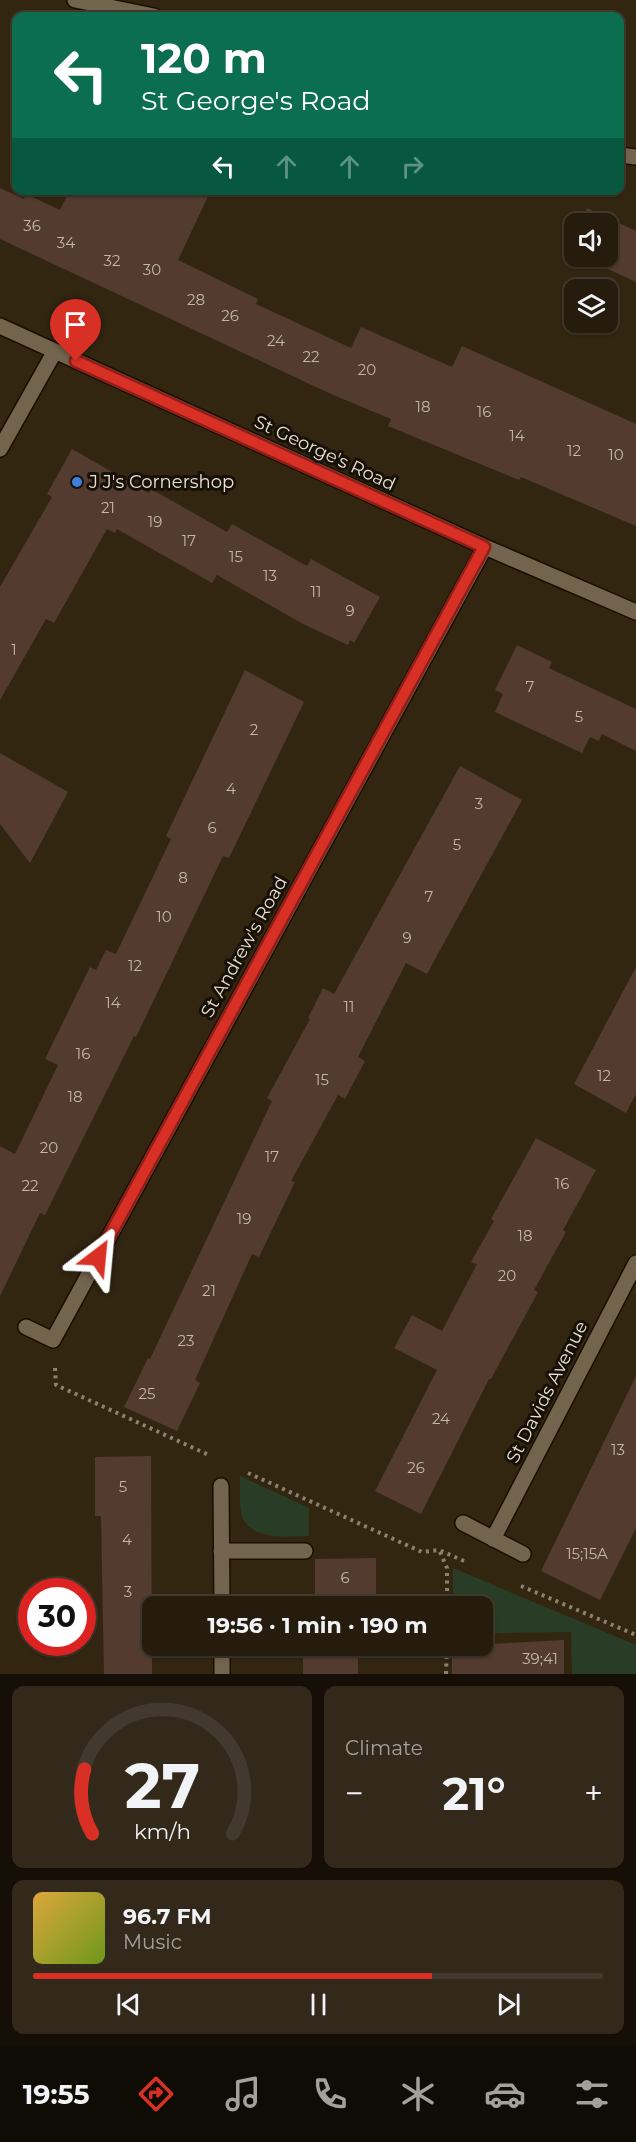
<!DOCTYPE html>
<meta charset="utf-8">
<style>
:root{--surface:#261c0d;--page:#32291b;--text:#f1f3f6;--muted:#a4a19d;--line:#423a2e;--accent:#d93025}
body{margin:0;font-family:Montserrat,sans-serif;background:var(--page);color:var(--text);height:100vh;display:flex;flex-direction:column;font-size:22px;white-space:nowrap}
*{box-sizing:border-box;margin:0}
p{font-size:20px;color:var(--muted)}
.icon{flex:none;width:33px;height:33px;fill:none;stroke:currentColor;stroke-width:2;stroke-linecap:round;stroke-linejoin:round}
.map{position:relative;height:1674px;overflow:hidden}
.drawer{display:flex;flex-direction:column;gap:12px;padding:12px;background:#150f07;flex:1}
.drawer>*{flex:none}
.guide{position:absolute;left:12px;top:12px;width:612px;height:183px;border-radius:12px;box-shadow:0 2px 4px #0004,0 0 0 2px var(--line);background:#0b6e4f;color:#fff;overflow:hidden}
.controls{position:absolute;left:564px;top:213px;display:grid;gap:12px}
.controls a{display:grid;place-items:center;width:54px;height:54px;border-radius:12px;background:var(--surface);box-shadow:0 2px 4px #0004,0 0 0 2px var(--line);font-size:30px}
.speed{position:absolute;left:18px;top:1578px;display:flex;gap:12px;font-size:30px;font-weight:700;text-align:center}
.speed>*{display:grid;place-content:center;width:78px;height:78px;border-radius:50%;background:var(--surface);box-shadow:0 2px 4px #0004,0 0 0 2px var(--line);line-height:1}
.speed .limit{border:9px solid #d22;background:#fff;color:#111}
.pin{position:absolute;display:grid;place-items:center;width:51px;height:51px;color:#fff;margin:-62px -26px;border-radius:50% 50% 50% 0;rotate:-45deg;box-shadow:0 0 6px #0007}
.pin .icon{rotate:45deg}
.me{position:absolute;width:66px;margin:-33px;rotate:29deg;stroke-linejoin:round;filter:drop-shadow(0 0 4px #0008)}
.turn{display:flex;align-items:center;gap:21px;height:126px;padding:0 30px;font-size:27px}
.turn .icon{width:78px;height:78px;stroke-width:2.5}
.turn b{display:block;font-size:42px;line-height:51px}
.lanes{display:flex;align-items:center;height:57px;padding:0 30px;background:#0003;justify-content:center;gap:30px;direction:ltr}
.lanes .off{opacity:.35}
.big{font-size:45px;font-weight:700;line-height:1.1}
.drawer .tile{flex:1;display:flex;flex-direction:column;justify-content:center;gap:9px;min-width:0;padding:0 21px;border-radius:12px;background:var(--page)}
.drawer .dial{align-items:center;gap:0}
.dial svg{height:156px;overflow:visible;fill:none;stroke:var(--line);stroke-width:7;stroke-linecap:round;text-anchor:middle}
.dial text{fill:var(--text);stroke:none}
.song{display:flex;align-items:center;gap:18px}
.cover{width:72px;height:72px;border-radius:9px;background:linear-gradient(135deg,hsl(40 70% 55%),hsl(80 70% 35%))}
.played{height:6px;border-radius:3px;background:linear-gradient(90deg,var(--accent) 70%,var(--line) 70%)}
.keys{display:flex;justify-content:space-around;direction:ltr}
.heat{display:flex;justify-content:space-between;align-items:center;font-size:33px;direction:ltr}
.drawer .tiles{flex:1;display:grid;gap:12px;grid-template-columns:1fr 1fr}
.tile:last-child{grid-column:span 2}
.trip{position:absolute;left:142px;top:1596px;width:351px;height:60px;border-radius:12px;background:var(--surface);box-shadow:0 2px 4px #0004,0 0 0 2px var(--line);font-weight:700;line-height:60px;text-align:center}
.menu{display:flex;height:96px;justify-content:space-around;align-items:center;background:#0f0b05;color:var(--muted)}
.menu .icon{width:42px;height:42px}
.menu .current{color:var(--accent)}
.menu b{font-size:27px;color:var(--text)}
.map>svg:first-child{display:block}
</style>
<div class="map">
<svg width="636" height="1674" viewBox="0 0 636 1674">
<rect width="100%" height="100%" fill="#322611"/>
<path fill="#293d26" d="M240,1476l69,32v28c-21,0 -54,5 -66,-17 -4,-8 -3,-33 -3,-43z
M453,1568l183,77v29h-64l-1,-42 -88,1v-27h-30z"/>
<path fill="#533b30" d="M0,188l24,11 2,-5 34,16 10,-20h141l-33,70 80,39 -2,5 95,44 10,-21 91,40 10,-21 174,78v102l-115,-49 -2,3 -131,-54 3,-7 -60,-25 -331,-155z
M587,208l49,23v51l-56,-26h28v-32h-28z
M72,449l77,44 2,-4 76,43 5,-8 75,42 4,-7 69,38 -26,46 -4,-3 -2,5 -45,-21 -86,-49 -5,8 -95,-54 -2,4 -8,-4 -53,94 -8,-4 -46,81v-113l52,-90 -5,-3z
M517,645l35,17 -3,6 87,41v42l-34,-17 -3,7 -9,-4 -8,16 -87,-41 8,-18 -8,-4z
M245,670l59,32 -75,156 -6,-2 -87,181 -2,-1 -89,179 -5,-2 -40,83v-150l15,8 43,-89 -13,-6 45,-92 6,3 10,-20 10,4 55,-115 -5,-3z
M0,753l68,39 -38,71 -30,-39z
M460,766l62,34 -95,174 -21,-11 -48,94 7,4 -20,38 -7,-4 -47,86 4,1 -36,75 -7,-3 -57,126 5,3 -23,48 -53,-24 24,-49 2,1 122,-258 -5,-3 43,-79 -2,-1 15,-30 11,6z
M636,967v127l-10,19 -52,-29z
M536,1138l60,32 -33,60 3,2 -32,58 4,2 -47,87h-2l-68,135 -46,-23 62,-121 -43,-22 18,-33 30,16 35,-67 -6,-2 23,-41 -3,-2z
M636,1376v152l-36,72 -59,-29z
M151,1456l1,218h-48l-3,-158h-6v-59z
M376,1558v38l-12,-1v11h-62v-10h13v-37z
M564,1640v34h-112v-28z
M303,1646h55v28h-55z"/>
<g fill="none" stroke-linecap="round" stroke-linejoin="round">
<defs>
<path id="minor" d="M75,0l79,16
M620,155l16,2
M0,326l485,221 151,65
M0,449l55,-98
M26,1327l27,13 432,-793
M221,1486l1,120
M463,1523l60,31
M493,1539l143,-276
M221,1551h84
M222,1646v28"/>
</defs>
<use href="#minor" stroke="#1a0e00" stroke-width="18"/>
<path stroke="#8b8170" stroke-width="4" stroke-dasharray="3 4.5" stroke-linecap="butt" d="M55,1368l1,17 155,71
M248,1473l174,79 17,-2 25,11
M440,1552l7,16v38
M521,1586l115,49
M446,1674l1,-28"/>
<use href="#minor" stroke="#73644d" stroke-width="15"/>
</g>
<g fill="none" stroke-linecap="round" stroke-linejoin="round">
<defs>
<path id="route" d="M76,361l408,186 -386,710"/>
</defs>
<use href="#route" stroke="#8d1f18" stroke-width="15"/>
<use href="#route" stroke="#d93025" stroke-width="10"/>
</g>
<circle fill="#3f7fe0" stroke="#161007" stroke-width="2" cx="77" cy="482" r="6"/>
<g text-anchor="middle" dominant-baseline="central" stroke-width="6" stroke-linejoin="round" paint-order="stroke">
<g font-size="15" fill="#c3b7aa">
<text x="32" y="225">36</text>
<text x="66" y="242">34</text>
<text x="112" y="260">32</text>
<text x="152" y="269">30</text>
<text x="196" y="299">28</text>
<text x="230" y="315">26</text>
<text x="276" y="340">24</text>
<text x="311" y="356">22</text>
<text x="367" y="369">20</text>
<text x="423" y="406">18</text>
<text x="484" y="411">16</text>
<text x="517" y="435">14</text>
<text x="574" y="450">12</text>
<text x="616" y="454">10</text>
<text x="108" y="507">21</text>
<text x="155" y="521">19</text>
<text x="189" y="540">17</text>
<text x="236" y="556">15</text>
<text x="270" y="575">13</text>
<text x="316" y="591">11</text>
<text x="350" y="610">9</text>
<text x="14" y="649">1</text>
<text x="530" y="686">7</text>
<text x="579" y="716">5</text>
<text x="254" y="729">2</text>
<text x="231" y="788">4</text>
<text x="479" y="803">3</text>
<text x="212" y="827">6</text>
<text x="457" y="844">5</text>
<text x="183" y="877">8</text>
<text x="429" y="896">7</text>
<text x="164" y="916">10</text>
<text x="407" y="937">9</text>
<text x="135" y="965">12</text>
<text x="113" y="1002">14</text>
<text x="349" y="1006">11</text>
<text x="83" y="1053">16</text>
<text x="604" y="1075">12</text>
<text x="322" y="1079">15</text>
<text x="75" y="1096">18</text>
<text x="49" y="1147">20</text>
<text x="272" y="1156">17</text>
<text x="562" y="1183">16</text>
<text x="30" y="1185">22</text>
<text x="244" y="1218">19</text>
<text x="525" y="1235">18</text>
<text x="507" y="1275">20</text>
<text x="209" y="1290">21</text>
<text x="186" y="1340">23</text>
<text x="147" y="1393">25</text>
<text x="441" y="1418">24</text>
<text x="618" y="1449">13</text>
<text x="416" y="1467">26</text>
<text x="123" y="1486">5</text>
<text x="127" y="1539">4</text>
<text x="587" y="1553">15;15A</text>
<text x="345" y="1577">6</text>
<text x="128" y="1591">3</text>
<text x="540" y="1658">39;41</text>
</g>
<g font-size="18" fill="#e8e0d3" stroke="#161007">
<text transform="translate(325 453) rotate(25)">St George's Road</text>
<text transform="translate(244 947) rotate(-61)">St Andrew's Road</text>
<text transform="translate(547 1392) rotate(-63)">St Davids Avenue</text>
</g>
<g font-size="18" fill="#e8e0d3" stroke="#161007" text-anchor="start">
<text x="89" y="482">J J's Cornershop</text>
</g>
</g>
</svg>
<div class="controls">
<a><svg class="icon" aria-label="sound" viewBox="0 0 24 24"><path d="M4 9h4l5-4v14l-5-4H4zM17 9q2 3 0 6"/></svg></a>
<a><svg class="icon" aria-label="layers" viewBox="0 0 24 24"><path d="M12 4l9 5-9 5-9-5zM3 14l9 5 9-5"/></svg></a>
</div>
<div class="speed"><div class="limit">30</div></div>
<div class="pin" style="left:76px;top:361px;background:#d93025"><svg class="icon" aria-label="arrive" viewBox="0 0 24 24"><path d="M6 21V4h12l-3 4 3 4H6"/></svg></div>
<svg class="me" style="left:98px;top:1257px" viewBox="-20 -20 40 40"><path d="M0-17L14 15 0 8-14 15z" fill="#d93025" stroke="#fff" stroke-width="4"/></svg>
<div class="trip">19:56 · 1 min · 190 m</div>
<div class="guide">
<div class="turn"><svg class="icon" aria-label="left" viewBox="0 0 24 24"><path d="M17 20v-9H6M10 6l-5 5 5 5"/></svg><div><b>120 m</b>St George's Road</div></div>
<div class="lanes"><svg class="icon" aria-label="left" viewBox="0 0 24 24"><path d="M17 20v-9H6M10 6l-5 5 5 5"/></svg><svg class="icon off" aria-label="ahead" viewBox="0 0 24 24"><path d="M12 20V5M6 11l6-6 6 6"/></svg><svg class="icon off" aria-label="ahead" viewBox="0 0 24 24"><path d="M12 20V5M6 11l6-6 6 6"/></svg><svg class="icon off" aria-label="right" viewBox="0 0 24 24"><path d="M7 20v-9h11M14 6l5 5-5 5"/></svg></div>
</div>
</div>
<section class="drawer">
<div class="tiles">
<div class="tile dial"><svg viewBox="0 0 100 80">
<path d="M14 69A42 42 0 1 1 86 69"/>
<path d="M14 69A42 42 0 0 1 10 36" stroke="#d93025"/>
<text x="50" y="56" font-size="32" font-weight="700">27</text>
<text x="50" y="72" font-size="11">km/h</text>
</svg></div>
<div class="tile"><p>Climate</p>
<div class="heat"><a>−</a><b class="big">21°</b><a>+</a></div>
</div>
<div class="tile">
<div class="song"><i class="cover"></i><div><b>96.7 FM</b><p>Music</p></div></div>
<div class="played"></div>
<div class="keys"><svg class="icon" aria-label="previous" viewBox="0 0 24 24"><path d="M18 5L8 12l10 7zM5 5v14"/></svg><svg class="icon" aria-label="pause" viewBox="0 0 24 24"><path d="M8 5v14M16 5v14"/></svg><svg class="icon" aria-label="next" viewBox="0 0 24 24"><path d="M6 5l10 7-10 7zM19 5v14"/></svg></div>
</div>
</div>
</section>
<nav class="menu">
<b>19:55</b>
<svg class="icon current" aria-label="directions" viewBox="0 0 24 24"><path d="M12 3l9 9-9 9-9-9zM9 14v-3h6M13 9l2 2-2 2"/></svg>
<svg class="icon" aria-label="music" viewBox="0 0 24 24"><path d="M9 18V5l10-2v13"/><circle cx="6" cy="18" r="3"/><circle cx="16" cy="16" r="3"/></svg>
<svg class="icon" aria-label="phone" viewBox="0 0 24 24"><path d="M5 4h4l2 5-3 2q2 4 5 5l2-3 5 2v4C11 20 4 13 5 4z"/></svg>
<svg class="icon" aria-label="climate" viewBox="0 0 24 24"><path d="M12 3v18M4 7l16 10M4 17L20 7"/></svg>
<svg class="icon" aria-label="car" viewBox="0 0 24 24"><path d="M5 17H2v-5l4-1 3-4h7l3 4 3 1v5h-3M9 17h6M6 11h13"/><circle cx="7" cy="17" r="2"/><circle cx="17" cy="17" r="2"/></svg>
<svg class="icon" aria-label="filters" viewBox="0 0 24 24"><path d="M4 7h16M4 17h16"/><circle cx="9" cy="7" r="2"/><circle cx="15" cy="17" r="2"/></svg>
</nav>
